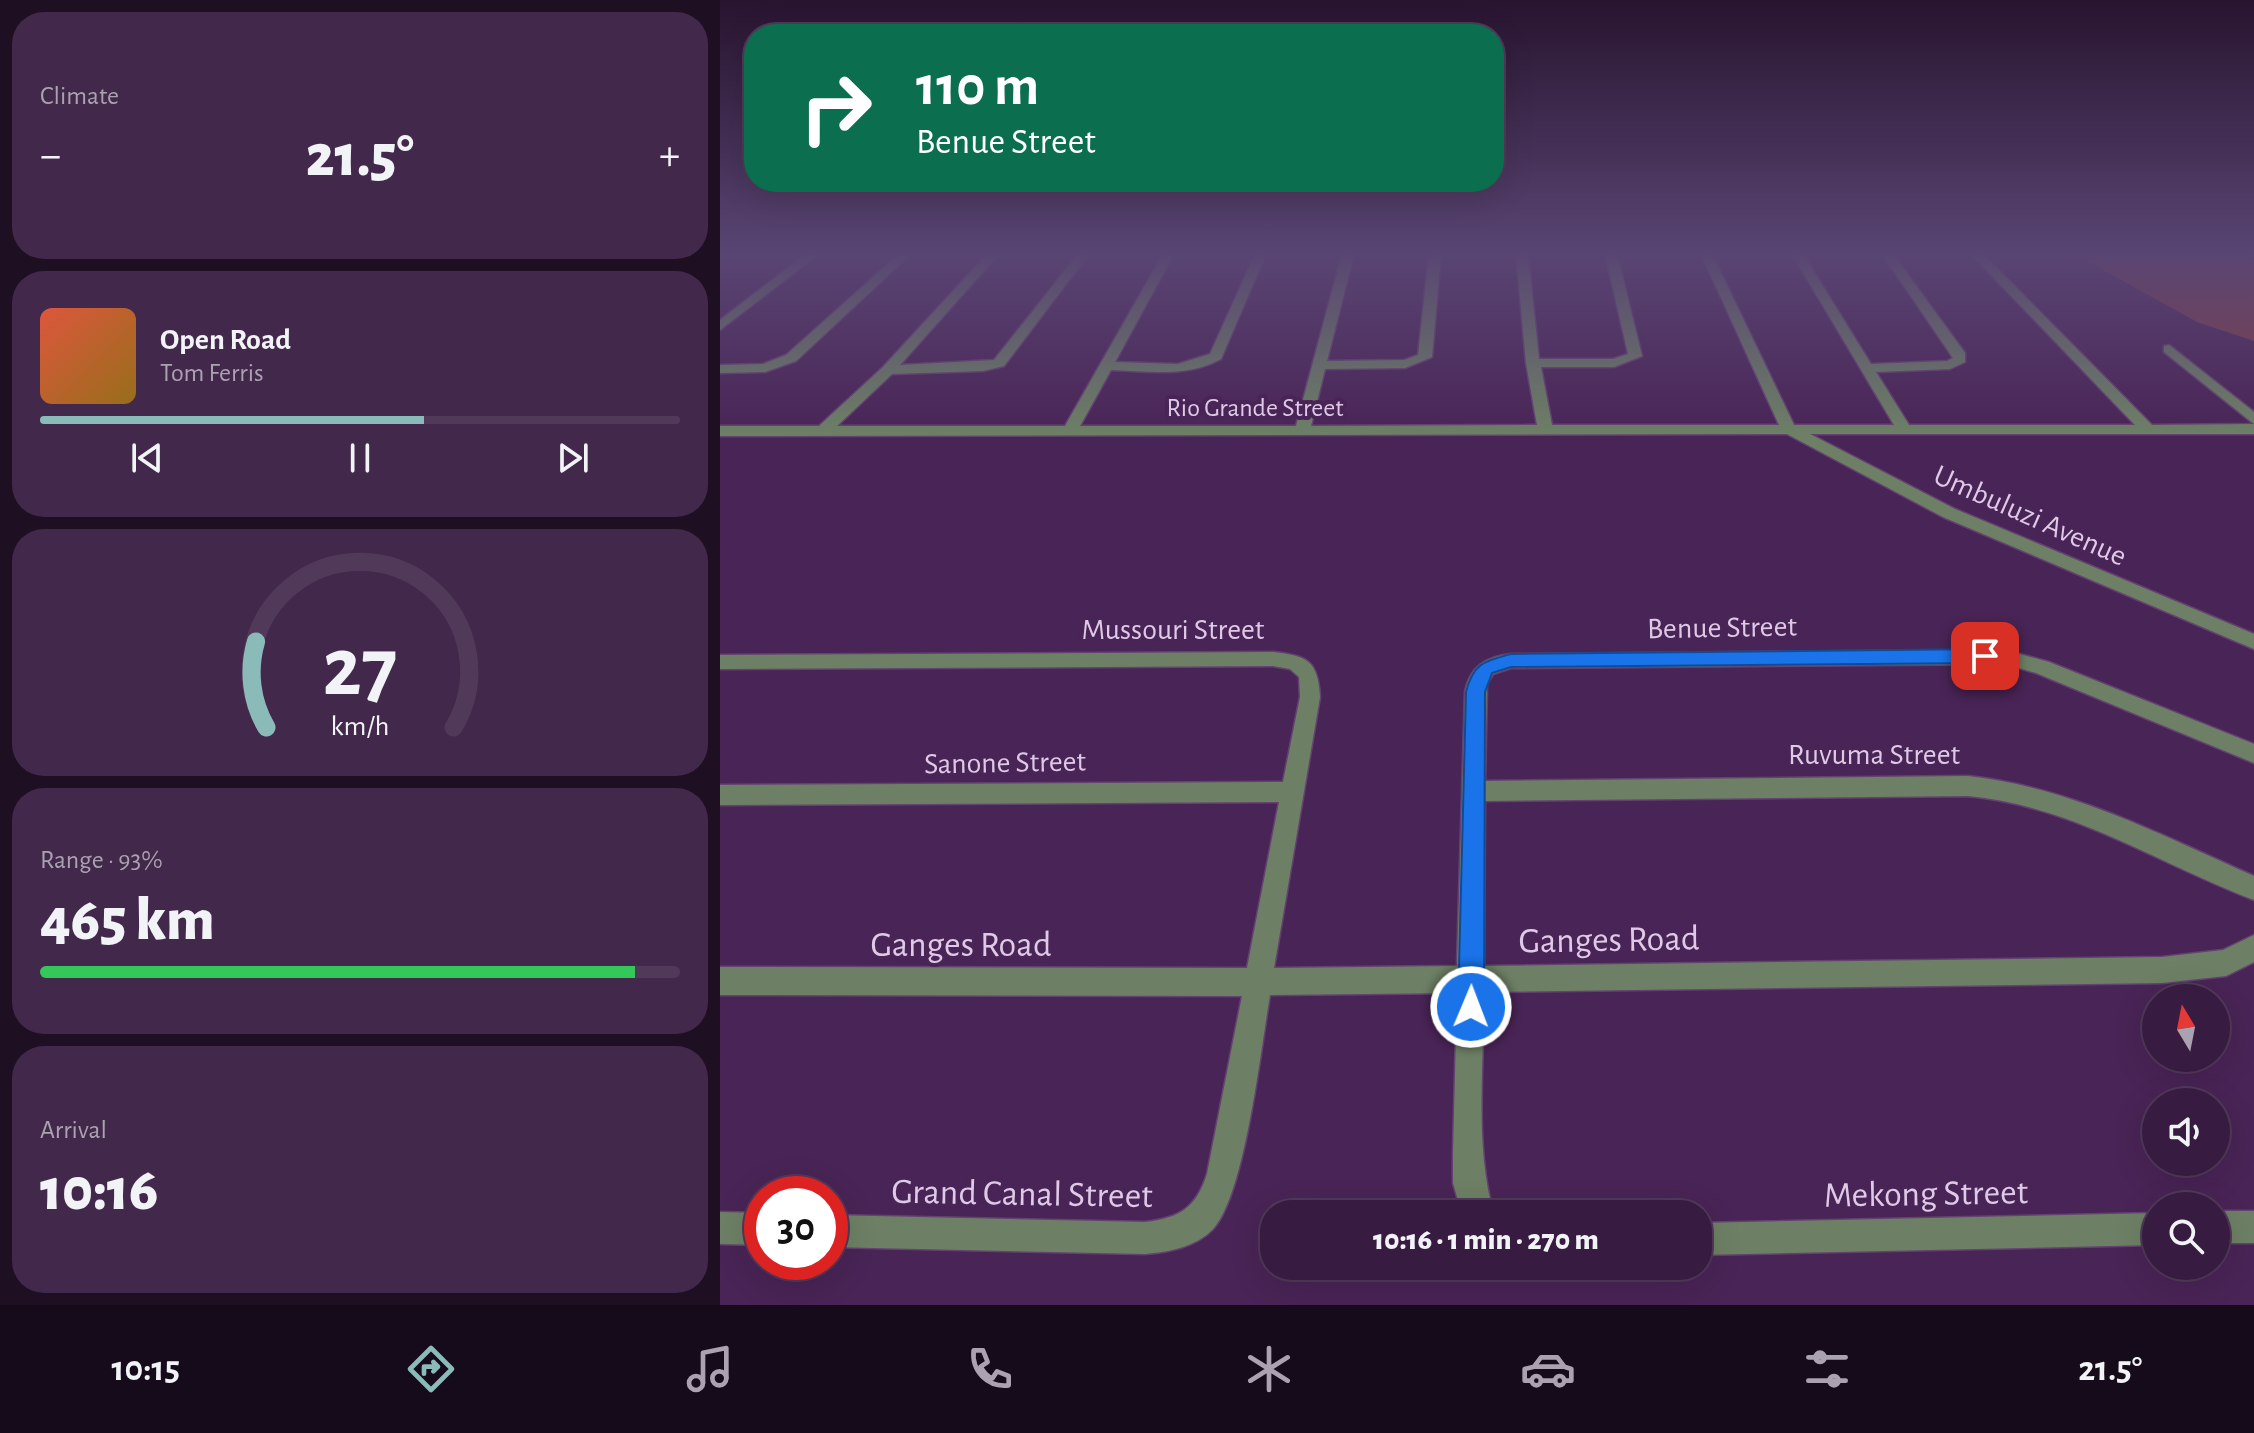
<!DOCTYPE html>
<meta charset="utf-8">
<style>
:root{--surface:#371b40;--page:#42284b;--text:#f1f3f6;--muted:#aaa1b1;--line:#513959;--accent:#8bbbb9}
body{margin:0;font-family:"Alegreya Sans",sans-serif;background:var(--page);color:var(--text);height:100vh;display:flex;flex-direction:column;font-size:30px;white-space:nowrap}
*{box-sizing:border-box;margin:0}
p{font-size:26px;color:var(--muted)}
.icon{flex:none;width:44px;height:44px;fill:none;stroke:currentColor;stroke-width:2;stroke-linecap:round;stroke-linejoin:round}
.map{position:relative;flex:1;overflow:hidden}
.drawer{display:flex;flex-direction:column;gap:12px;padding:12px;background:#1e0f23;width:720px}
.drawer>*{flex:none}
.hud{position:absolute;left:24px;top:24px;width:760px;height:168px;border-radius:32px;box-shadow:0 8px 32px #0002,0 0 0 2px var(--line);background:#0b6e4f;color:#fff;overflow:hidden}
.needle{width:52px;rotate:350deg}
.tools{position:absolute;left:1422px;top:984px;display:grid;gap:16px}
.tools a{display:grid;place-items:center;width:88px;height:88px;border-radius:50%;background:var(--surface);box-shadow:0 8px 32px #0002,0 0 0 2px var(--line);font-size:40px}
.speed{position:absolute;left:24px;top:1176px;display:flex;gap:16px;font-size:40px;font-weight:700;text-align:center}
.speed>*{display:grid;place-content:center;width:104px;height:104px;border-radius:50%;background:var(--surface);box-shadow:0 8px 32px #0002,0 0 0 2px var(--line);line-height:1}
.speed .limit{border:12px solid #d22;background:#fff;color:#111}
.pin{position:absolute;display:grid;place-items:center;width:68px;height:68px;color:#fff;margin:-34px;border-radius:16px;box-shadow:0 4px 12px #0006}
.me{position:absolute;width:88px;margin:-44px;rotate:1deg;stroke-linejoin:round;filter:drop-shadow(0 0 6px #0008)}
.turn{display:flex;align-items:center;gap:28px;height:168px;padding:0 40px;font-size:36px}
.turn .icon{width:104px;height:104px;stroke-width:2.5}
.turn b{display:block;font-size:56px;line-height:68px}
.big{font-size:60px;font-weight:800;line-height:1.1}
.drawer .card{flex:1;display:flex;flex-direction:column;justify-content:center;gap:12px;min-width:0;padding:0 28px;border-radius:32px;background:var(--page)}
.drawer .dial{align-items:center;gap:0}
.dial svg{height:208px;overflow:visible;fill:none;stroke:var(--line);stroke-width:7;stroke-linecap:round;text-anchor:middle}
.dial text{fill:var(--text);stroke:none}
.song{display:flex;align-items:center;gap:24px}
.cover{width:96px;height:96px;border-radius:12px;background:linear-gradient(135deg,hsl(10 70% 55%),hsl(40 70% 35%))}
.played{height:8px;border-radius:4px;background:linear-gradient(90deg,var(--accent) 60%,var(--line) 60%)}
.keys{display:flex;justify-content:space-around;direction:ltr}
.heat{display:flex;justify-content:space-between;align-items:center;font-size:44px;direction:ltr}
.charge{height:12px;border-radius:6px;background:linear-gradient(90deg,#34c759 93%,var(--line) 0)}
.trip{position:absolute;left:540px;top:1200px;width:452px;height:80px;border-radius:32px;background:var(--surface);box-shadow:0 8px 32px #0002,0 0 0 2px var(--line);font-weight:800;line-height:80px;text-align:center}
.tab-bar{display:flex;height:128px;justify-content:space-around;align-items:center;background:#160b1a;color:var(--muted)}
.tab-bar .icon{width:56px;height:56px}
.tab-bar .on{color:var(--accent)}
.tab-bar b{font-size:36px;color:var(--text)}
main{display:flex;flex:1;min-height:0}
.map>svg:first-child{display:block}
</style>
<main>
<section class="drawer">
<div class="card"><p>Climate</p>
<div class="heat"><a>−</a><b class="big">21.5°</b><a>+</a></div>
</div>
<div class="card">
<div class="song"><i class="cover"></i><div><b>Open Road</b><p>Tom Ferris</p></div></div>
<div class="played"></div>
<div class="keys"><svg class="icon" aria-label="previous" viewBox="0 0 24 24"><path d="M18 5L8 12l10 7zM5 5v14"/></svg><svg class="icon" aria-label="pause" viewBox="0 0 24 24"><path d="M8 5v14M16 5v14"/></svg><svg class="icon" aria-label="next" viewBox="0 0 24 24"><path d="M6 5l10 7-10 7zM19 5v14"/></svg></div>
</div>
<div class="card dial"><svg viewBox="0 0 100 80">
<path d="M14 69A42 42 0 1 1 86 69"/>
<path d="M14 69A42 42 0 0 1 10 36" stroke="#8bbbb9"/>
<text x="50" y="56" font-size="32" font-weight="700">27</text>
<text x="50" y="72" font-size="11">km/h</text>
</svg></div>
<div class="card"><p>Range · 93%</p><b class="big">465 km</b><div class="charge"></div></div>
<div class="card"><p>Arrival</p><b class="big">10:16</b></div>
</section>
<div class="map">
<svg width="1534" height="1305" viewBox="0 0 1534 1305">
<rect width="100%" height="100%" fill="#492456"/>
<path fill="#844045" d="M1354,254h180v87l-57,-19z"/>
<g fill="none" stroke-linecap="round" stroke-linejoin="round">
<defs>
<path id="minor" d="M86,254h13l-99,76v-10z
M179,254h12l-115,107 -31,11 -45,1v-8l43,-1 23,-9z
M267,254h12l-99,111 94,-5 84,-106h11l-85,112 -21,5 -91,3 -55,52h228l98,-172h11l-59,108 63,2 32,-10 45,-100h11l-45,105c-34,19 -73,12 -110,11l-31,56h216l46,-172h12l-27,107 77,-1 14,-5 11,-101h12l-9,103 -27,11 -80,1 -14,57 226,-1 -11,-62 -10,-109h12l11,105h74l15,-5 -23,-100h12l25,102 -28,11h-73l11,58h227l-78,-171h11l82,171h100l-102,-171h11l68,110 76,-3 6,-3 -71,-104h11l72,99v9l-15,7 -74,3 33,53h226l-164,-171h12l169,171 102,-1 -90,-72v-6l5,-1 85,67v22h-444l145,75 299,125v15l-311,-132 -156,-83 -1067,2v-10h99l64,-59z
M1285,650l44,12 205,82v19l-218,-90 -31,-9 -494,4 -18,6 -6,10 -2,97 483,-5c102,11 193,59 286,100v24c-97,-37 -181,-94 -286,-104l-483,5 -1,165 678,-9 61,-7 31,-15v27l-28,14 -64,7 -678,9c0,71 -10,155 10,222h-32l-9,-31v-28l4,-162 -187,2c-9,52 -25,200 -57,234 -17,18 -44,23 -68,25l-315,-7v-32l315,7c35,-4 51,-14 62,-48l35,-178 -522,-1v-28l527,1 32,-166 -559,3v-20l563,-3 17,-85 -1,-20 -9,-8 -17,-3 -553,3v-14l553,-3c34,4 45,8 47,45l-46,271 183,-2 8,-274c5,-26 21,-35 46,-38z
M1496,1211h38v32h-38z
M0,1212l42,1v32l-42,-1z
M1436,1213v32l-458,10v-32z"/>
</defs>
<use href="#minor" stroke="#644270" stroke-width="3"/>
<use href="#minor" fill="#6d8065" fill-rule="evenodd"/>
</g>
<linearGradient id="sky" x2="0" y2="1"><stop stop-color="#28142f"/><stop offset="0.58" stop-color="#594573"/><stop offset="1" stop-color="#594573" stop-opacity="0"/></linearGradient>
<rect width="1534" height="437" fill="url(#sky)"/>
<path fill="#1a73e8" stroke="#114b97" stroke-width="2" d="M1265,649l9,7 -9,7 -474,4 -19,6 -7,19 -1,315 -4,9 -9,3 -9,-3 -4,-9 8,-315c7,-29 19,-31 45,-38z"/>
<g text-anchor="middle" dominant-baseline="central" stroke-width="8" stroke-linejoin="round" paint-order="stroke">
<g font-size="26" fill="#dfc9e7" stroke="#492456">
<text x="535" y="408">Rio Grande Street</text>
</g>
<g font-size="30" fill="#dfc9e7" stroke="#492456">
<text transform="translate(1310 516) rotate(24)">Umbuluzi Avenue</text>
<text transform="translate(1002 628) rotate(-1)">Benue Street</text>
<text x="453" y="630">Mussouri Street</text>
<text x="1154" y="755">Ruvuma Street</text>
<text transform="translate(285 763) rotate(-1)">Sanone Street</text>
</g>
<g font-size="36" fill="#dfc9e7" stroke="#492456">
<text transform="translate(889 940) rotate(-1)">Ganges Road</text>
<text x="241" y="945">Ganges Road</text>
<text transform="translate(302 1194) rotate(1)">Grand Canal Street</text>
<text transform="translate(1206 1194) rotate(-1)">Mekong Street</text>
</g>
</g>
</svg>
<div class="tools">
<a><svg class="needle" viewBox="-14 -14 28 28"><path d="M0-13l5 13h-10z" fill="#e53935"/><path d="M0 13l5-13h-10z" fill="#aaa1b1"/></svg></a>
<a><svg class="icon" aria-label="sound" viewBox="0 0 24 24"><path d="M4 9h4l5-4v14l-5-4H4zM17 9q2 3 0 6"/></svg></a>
<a><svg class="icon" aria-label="search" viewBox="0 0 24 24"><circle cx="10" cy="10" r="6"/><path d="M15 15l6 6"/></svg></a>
</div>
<div class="speed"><div class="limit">30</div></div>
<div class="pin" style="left:1265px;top:656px;background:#d93025"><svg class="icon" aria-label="arrive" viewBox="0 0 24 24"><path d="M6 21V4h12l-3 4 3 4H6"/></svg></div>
<svg class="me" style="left:751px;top:1007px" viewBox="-20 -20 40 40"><circle r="17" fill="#1a73e8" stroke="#fff" stroke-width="3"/><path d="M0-11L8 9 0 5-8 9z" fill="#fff"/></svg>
<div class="trip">10:16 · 1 min · 270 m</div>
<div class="hud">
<div class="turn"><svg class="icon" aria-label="right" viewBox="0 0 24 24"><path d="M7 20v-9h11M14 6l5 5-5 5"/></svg><div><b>110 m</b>Benue Street</div></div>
</div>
</div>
</main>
<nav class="tab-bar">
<b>10:15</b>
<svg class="icon on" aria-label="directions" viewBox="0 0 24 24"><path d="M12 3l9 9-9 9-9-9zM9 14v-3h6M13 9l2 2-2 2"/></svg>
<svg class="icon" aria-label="music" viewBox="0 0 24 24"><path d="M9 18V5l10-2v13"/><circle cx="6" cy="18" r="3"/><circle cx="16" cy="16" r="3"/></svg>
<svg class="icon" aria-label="phone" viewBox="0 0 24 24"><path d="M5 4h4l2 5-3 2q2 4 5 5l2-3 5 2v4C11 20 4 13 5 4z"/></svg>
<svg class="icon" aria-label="climate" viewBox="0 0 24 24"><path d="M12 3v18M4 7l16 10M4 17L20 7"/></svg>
<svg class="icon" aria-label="car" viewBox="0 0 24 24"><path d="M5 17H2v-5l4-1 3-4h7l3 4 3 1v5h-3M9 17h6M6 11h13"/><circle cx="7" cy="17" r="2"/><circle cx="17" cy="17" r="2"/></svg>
<svg class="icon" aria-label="filters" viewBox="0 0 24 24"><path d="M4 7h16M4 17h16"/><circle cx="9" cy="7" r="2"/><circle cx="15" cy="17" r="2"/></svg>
<b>21.5°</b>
</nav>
